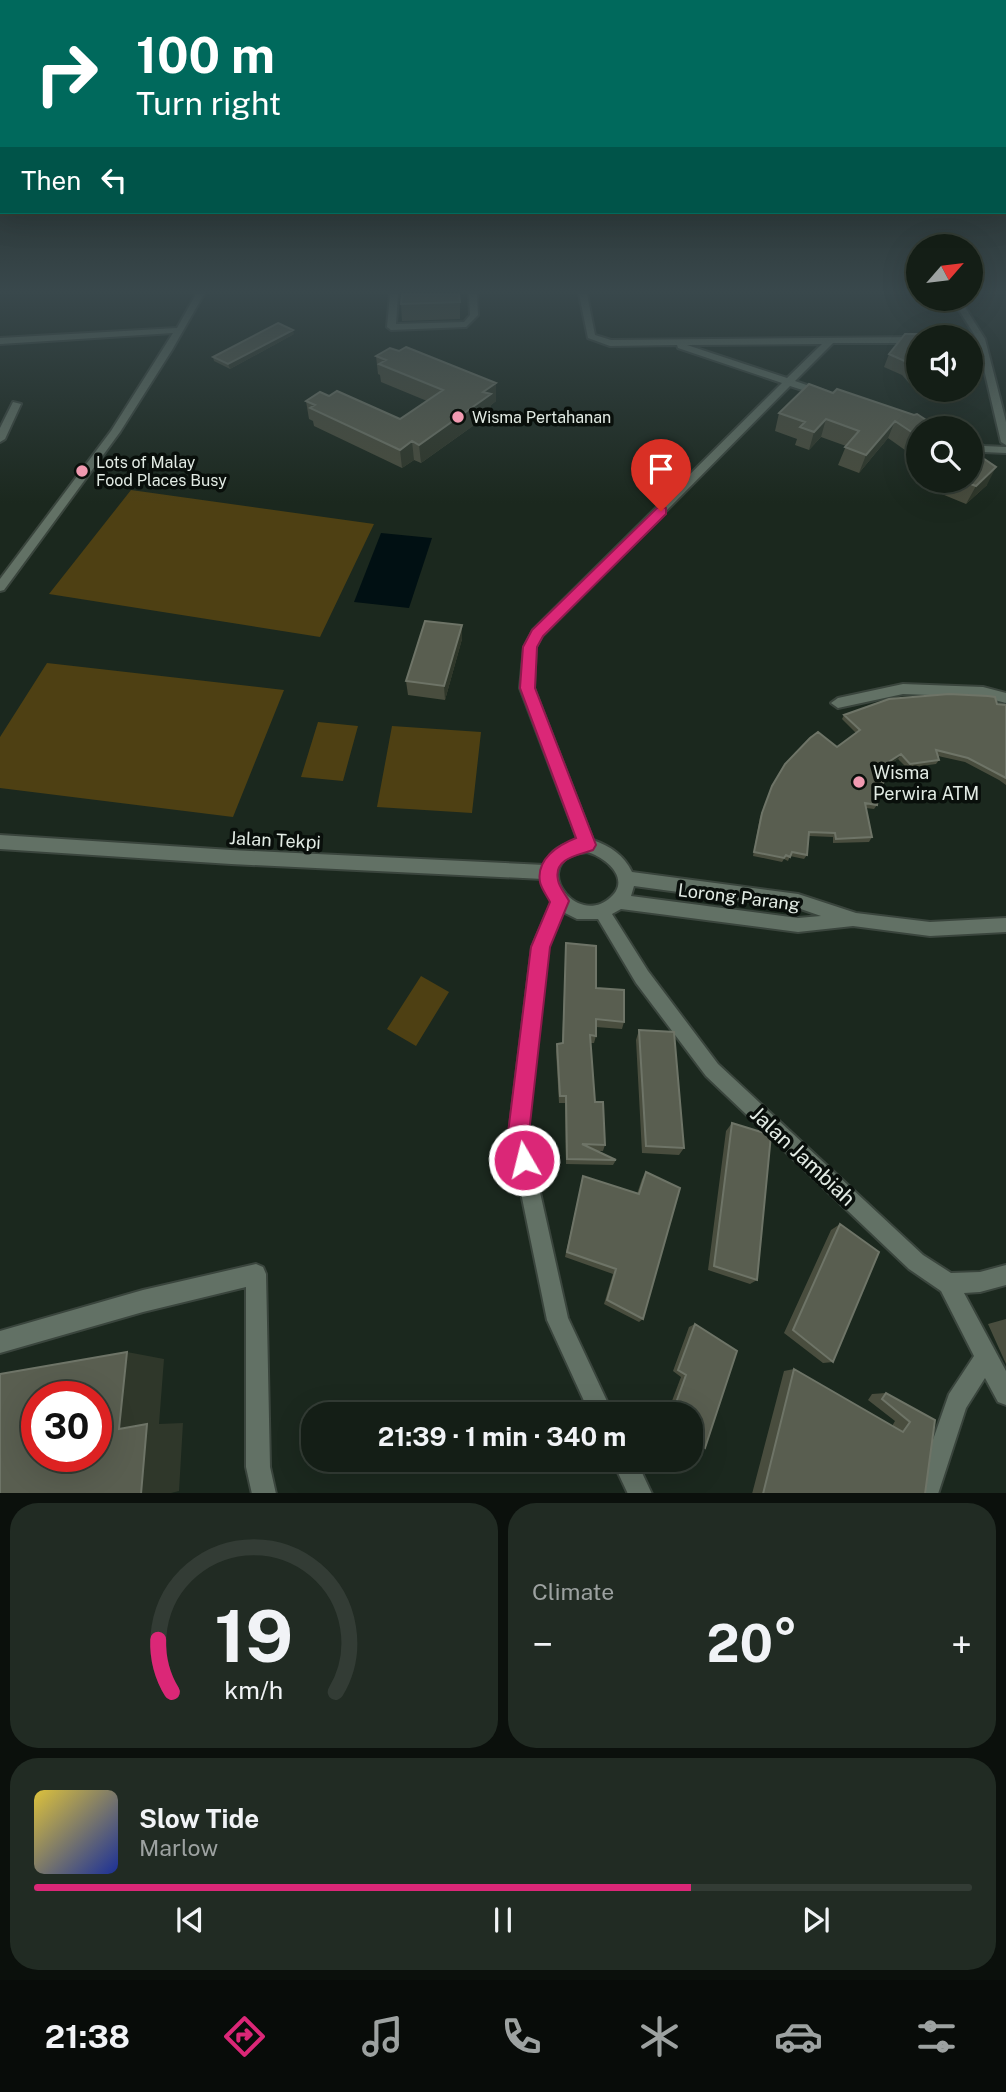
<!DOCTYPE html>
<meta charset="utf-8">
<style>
:root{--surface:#141e16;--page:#212b23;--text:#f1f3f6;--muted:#9da2a1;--line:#333c35;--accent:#db2777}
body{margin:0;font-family:"Public Sans",sans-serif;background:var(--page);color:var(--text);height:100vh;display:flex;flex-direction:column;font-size:26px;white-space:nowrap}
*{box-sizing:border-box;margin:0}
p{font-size:23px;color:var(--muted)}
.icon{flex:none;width:38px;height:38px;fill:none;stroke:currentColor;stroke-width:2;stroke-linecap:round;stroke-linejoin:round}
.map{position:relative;height:1493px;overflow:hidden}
.panel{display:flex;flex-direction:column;gap:10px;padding:10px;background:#0b100c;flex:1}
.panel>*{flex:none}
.guide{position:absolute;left:0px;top:0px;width:1006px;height:214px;box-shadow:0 7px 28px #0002,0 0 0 2px var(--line);background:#00695c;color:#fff;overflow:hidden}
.needle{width:46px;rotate:62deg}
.tools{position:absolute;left:906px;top:234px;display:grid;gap:14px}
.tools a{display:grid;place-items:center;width:77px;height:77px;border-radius:50%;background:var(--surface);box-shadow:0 7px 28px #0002,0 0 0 2px var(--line);font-size:35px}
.speed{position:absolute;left:21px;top:1381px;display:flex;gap:14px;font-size:35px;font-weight:700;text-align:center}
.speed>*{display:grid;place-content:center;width:91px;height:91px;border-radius:50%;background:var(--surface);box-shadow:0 7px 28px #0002,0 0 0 2px var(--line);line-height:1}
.speed .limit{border:10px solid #d22;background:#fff;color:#111}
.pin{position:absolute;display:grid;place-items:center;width:60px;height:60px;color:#fff;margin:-72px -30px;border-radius:50% 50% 50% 0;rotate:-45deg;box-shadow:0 0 7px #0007}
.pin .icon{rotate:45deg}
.me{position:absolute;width:77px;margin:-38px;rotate:352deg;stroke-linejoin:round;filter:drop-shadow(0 0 5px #0008)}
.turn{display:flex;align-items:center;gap:24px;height:147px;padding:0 21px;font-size:32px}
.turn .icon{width:91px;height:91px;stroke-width:2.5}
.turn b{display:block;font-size:49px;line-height:60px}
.then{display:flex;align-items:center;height:66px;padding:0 21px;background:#0003;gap:14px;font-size:26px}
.big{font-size:52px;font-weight:700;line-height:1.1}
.panel .widget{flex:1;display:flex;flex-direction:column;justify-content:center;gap:10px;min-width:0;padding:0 24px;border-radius:28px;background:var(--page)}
.panel .dial{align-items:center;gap:0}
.dial svg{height:182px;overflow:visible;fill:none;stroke:var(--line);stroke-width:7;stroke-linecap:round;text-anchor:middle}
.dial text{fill:var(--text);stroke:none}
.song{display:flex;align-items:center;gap:21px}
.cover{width:84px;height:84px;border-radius:10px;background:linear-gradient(135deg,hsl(50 70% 55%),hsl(230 70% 35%))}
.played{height:7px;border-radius:4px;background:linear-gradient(90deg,var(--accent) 70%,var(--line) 70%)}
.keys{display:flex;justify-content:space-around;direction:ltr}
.heat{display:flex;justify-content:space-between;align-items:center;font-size:38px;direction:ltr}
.panel .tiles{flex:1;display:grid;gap:10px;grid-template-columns:1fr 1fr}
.widget:last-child{grid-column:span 2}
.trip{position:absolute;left:301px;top:1402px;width:402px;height:70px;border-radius:28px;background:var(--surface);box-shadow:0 7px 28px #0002,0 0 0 2px var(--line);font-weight:700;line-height:70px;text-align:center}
.tab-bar{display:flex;height:112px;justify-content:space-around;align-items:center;background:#080c09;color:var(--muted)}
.tab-bar .icon{width:49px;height:49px}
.tab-bar .on{color:var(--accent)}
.tab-bar b{font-size:32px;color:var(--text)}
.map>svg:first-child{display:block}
</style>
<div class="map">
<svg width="1006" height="1494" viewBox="0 0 1006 1494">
<rect width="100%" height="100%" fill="#1b281e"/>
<path fill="#4e4013" d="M131,490l243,34 -54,113 -271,-43z
M47,663l237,27 -51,127 -233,-29v-51z
M318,722l40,4 -15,55 -42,-4z
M392,726l89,6 -9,81 -95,-6z
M421,976l28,16 -33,54 -29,-17z"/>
<path fill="#011013" d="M381,533l51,5 -23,70 -55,-6z"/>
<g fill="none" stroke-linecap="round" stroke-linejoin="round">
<defs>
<path id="minor" d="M196,294h8l-32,56 -52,82 -116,158 -4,1v-12l111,-148 62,-98 -173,11v-6l177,-10z
M390,294h8l-2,30 68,-2 6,-7 -1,-21h8l1,21 -12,12 -75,3 -4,-3z
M579,294h8l8,41 16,5 308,-3 2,1 -2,5h-86l-38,38 32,11v4h-6l-31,-10 -248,250 -6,11 -2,41 59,152c17,6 31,15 39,32l166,22 58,19 74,9 76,-4v14l-76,4 -77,-10 -55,6 -177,-23 -9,5 36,57 70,93 205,191 28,18 29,-1 26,-7v20l-26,7 -16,1 42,78v34l-8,-3 -13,-24 -19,30 -28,86h-24l35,-100 25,-38 -33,-65 -32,-22 -203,-193 -70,-93 -38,-64h-21l-14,-7 -15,35 -21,187 41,184 45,96h-23l-43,-94 -38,-186 23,-187 20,-46 -6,-11 -3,-11 -312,-15 -231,-15v-14l231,15 314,15c5,-16 18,-21 33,-24l-58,-153 4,-41 9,-17 249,-247 -104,-35 -1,-3 -67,1 -22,-8zM822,344l-35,34 -100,-33zM587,852c19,5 44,27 24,45 -32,30 -75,-25 -40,-41 5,-3 11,-3 16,-4zM634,886l164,22 23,8 -23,2 -167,-22z
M952,299h8l25,40 21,83v23l-5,-3 -24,-103z
M13,402l8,2 -16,35 -5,3v-14z
M971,442l13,4 22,1v6l-23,-1 -12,-4z
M903,684l80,3 23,6v10l-23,-6 -80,-3 -65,14 -7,-5 7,-5z
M256,1264l7,3 3,7 4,193 6,27h-24l-6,-27v-180l-103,25 -143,41v-22l143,-41z
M612,1460h24l16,34h-24z"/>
</defs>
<use href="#minor" stroke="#3a453d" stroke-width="4"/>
<use href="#minor" fill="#627165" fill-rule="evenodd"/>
</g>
<path fill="#494d3e" d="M460,294v25l-58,2 -1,-17z
M294,334l-64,35 -16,-8 -1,-4z
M919,338v48l-10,-3 -7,-8 -18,-8 5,-13z
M376,356l120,45 -5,4v8l-70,50 -7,-3 -12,8 -88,-42 -1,-5 -4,-2 -3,-18 23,-5 71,23 27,-18 -46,-19 -1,-7 -2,-1z
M809,384l110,45v31l-31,-22 -29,35 -21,-8 8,-19 -25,-9 -12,13 -14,-5 2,-6 -22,-8 4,-18z
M940,390h18l-2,4z
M936,481h35l16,4 -21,19 -34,-14z
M462,625v14l-17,61 -37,-5 -2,-14z
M997,704l9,1v80l-7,-5 -34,-18 -27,-6 1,4 -3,4 -29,4 -9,-9 -22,14 3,19 -2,13 -3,4 -8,-1 6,29 -3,5 -36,1v-6l-24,-1 -2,19 -3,4 -14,-3 -2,5 -4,-2 -2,3 -29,-6 7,-39 12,-31 65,-39 19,-14 -14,-14 2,-4z
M566,943l30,45 28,34 -2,7 -26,-2v9l-2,7h-4l5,59 10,43 -2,6h-7l20,9 -3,5 -47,-1 -1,-61h-6l-3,-52 1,-7 5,-1z
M639,1030l45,118 -5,7 -37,-2 -6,-113z
M732,1123l25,157 -7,4 -42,-14 18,-139z
M646,1172l-3,147 -4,3 -35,-18 9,-30 -48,-17 18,-81 54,18 5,-15z
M840,1224l-7,138 -10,1 -39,-30 47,-103z
M1006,1319v45l-18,-40z
M695,1324l10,124 -6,-1 -8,-5v-28h-24l14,-37 -8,-6 16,-44z
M794,1369l98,57 3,-5 -27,-21 4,-6 14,-1 49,27 -10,74h-173l32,-123z"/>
<path fill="#2f372a" d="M293,330l1,4 -64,35 -2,-5z
M496,383v18l-5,4v8l-70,50 -2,-18 64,-53z
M826,419l-5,18 -12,13 5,-18z
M895,421l-7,17 -29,35 7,-18z
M412,441l2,19 -12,8 -2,-18z
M996,467l-9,18 -21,19 10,-18z
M462,625v14l-17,61 -1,-14z
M901,754l-3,5 -27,17 2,-4z
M127,1352l37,7 -5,65 24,-1 -4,68 -12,3h-26l-22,-65z"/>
<path fill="#595e50" stroke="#6e7467" stroke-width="2" fill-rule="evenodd" d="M402,294h57l1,8 -59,2z
M278,323l15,7 -65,34 -15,-7z
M905,334h36l3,4h-25v34l-5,-1 -7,-9 -18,-8z
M406,347l90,36 -13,9 8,2 -72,51 -7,-4 -12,9 -90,-42 5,-3 -9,-4 14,-9 9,4 8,-5 63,28 43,-29 -64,-26 7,-4 -10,-4 14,-8 9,3z
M809,384l24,9 4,-4 77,26 3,-1 23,15h-21v8l-24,-16 -29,34 -21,-8 14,-16 -33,-12 -12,13 -14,-5 5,-5 -26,-9z
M971,450l25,17 -20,19 -13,-5h8z
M425,621l37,4 -18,61 -38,-5z
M949,694l39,2 7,1 2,7 9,1v73l-38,-20 -32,-8 3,10 -29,4 -9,-10 -28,18 12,7 -6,13 -2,13 -12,-2 7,34 -36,2 -1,-6 -26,-1 -2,23 -15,-3 -2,5 -4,-2 -2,3 -30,-6 8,-39 10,-27 13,-22 25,-26 8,-6 19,15 23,-17 -16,-15 45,-16z
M566,943l30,3v42l28,2v32l-28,-3v17l-6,-1 5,67h8l2,43 -23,-1 34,16 -49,-1 -1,-63h-6l-3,-52 6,-1z
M639,1030l35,2 10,116 -38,-2z
M732,1123l39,12 -14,145 -43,-14z
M646,1172l34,16 -37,131 -36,-19 9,-31 -49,-17 16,-76 56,18z
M840,1224l39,28 -46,110 -40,-32z
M695,1324l42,27 -32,97 -14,-10v-24h-19l14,-39 -8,-5z
M127,1352l-8,77 28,-5 -6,70h-141v-120zM37,1396h59v60h-59z
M794,1369l109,63 7,-10 -28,-23 4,-6 49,27 -10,74h-162z"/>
<linearGradient id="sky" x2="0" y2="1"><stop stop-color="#0f1610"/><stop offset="0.58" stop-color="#39484c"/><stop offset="1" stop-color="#39484c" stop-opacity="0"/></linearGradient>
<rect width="1006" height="503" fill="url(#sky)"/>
<path fill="#db2777" stroke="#8e194d" stroke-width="2" d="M661,507l5,1v6l-123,122 -6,11 -2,41 61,157 -3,5c-14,5 -40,8 -35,30 1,7 8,15 11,21l-19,46 -21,186 6,27 -3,8 -8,3 -8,-3 -8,-35 23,-186 19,-45c-3,-6 -9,-14 -10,-20 -4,-23 18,-37 36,-44l-56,-150 3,-41 9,-17 125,-122z"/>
<g fill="#f19ab1" stroke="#090f0b" stroke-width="2.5">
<circle cx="458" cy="417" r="7"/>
<circle cx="82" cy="471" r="7"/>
<circle cx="859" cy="782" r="7"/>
</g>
<g text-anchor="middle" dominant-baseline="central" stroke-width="7" stroke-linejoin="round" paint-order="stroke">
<g font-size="16" fill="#e2ebe4" stroke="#090f0b" text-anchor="start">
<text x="472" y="417">Wisma Pertahanan</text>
<text x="96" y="462">Lots of Malay<tspan x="96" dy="18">Food Places Busy</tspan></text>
</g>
<g font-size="18" fill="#e2ebe4" stroke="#090f0b" text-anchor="start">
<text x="873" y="772">Wisma<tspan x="873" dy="21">Perwira ATM</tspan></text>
</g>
<g font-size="18" fill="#e2ebe4" stroke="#090f0b">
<text transform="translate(275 840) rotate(3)">Jalan Tekpi</text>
<text transform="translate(739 897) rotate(7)">Lorong Parang</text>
</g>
<g font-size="21" fill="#e2ebe4" stroke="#090f0b">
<text transform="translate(803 1156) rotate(43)">Jalan Jambiah</text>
</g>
</g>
</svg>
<div class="tools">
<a><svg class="needle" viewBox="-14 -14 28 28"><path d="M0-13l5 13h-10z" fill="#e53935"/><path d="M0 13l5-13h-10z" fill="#9da2a1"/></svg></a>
<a><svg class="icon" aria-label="sound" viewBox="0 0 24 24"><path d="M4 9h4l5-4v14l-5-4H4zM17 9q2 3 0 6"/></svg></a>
<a><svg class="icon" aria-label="search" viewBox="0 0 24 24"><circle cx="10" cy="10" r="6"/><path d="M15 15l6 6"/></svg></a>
</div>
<div class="speed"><div class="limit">30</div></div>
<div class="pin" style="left:661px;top:511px;background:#d93025"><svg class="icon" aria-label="arrive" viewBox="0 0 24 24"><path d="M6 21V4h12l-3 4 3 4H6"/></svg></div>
<svg class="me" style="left:524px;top:1160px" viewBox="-20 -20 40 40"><circle r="17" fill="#db2777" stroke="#fff" stroke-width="3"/><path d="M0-11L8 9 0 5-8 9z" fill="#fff"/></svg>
<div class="trip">21:39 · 1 min · 340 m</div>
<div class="guide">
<div class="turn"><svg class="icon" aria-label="right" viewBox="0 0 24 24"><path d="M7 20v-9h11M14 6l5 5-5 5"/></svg><div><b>100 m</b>Turn right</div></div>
<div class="then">Then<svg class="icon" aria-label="left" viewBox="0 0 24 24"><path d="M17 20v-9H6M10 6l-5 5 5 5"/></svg></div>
</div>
</div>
<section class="panel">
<div class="tiles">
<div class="widget dial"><svg viewBox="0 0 100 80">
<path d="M14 69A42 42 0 1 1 86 69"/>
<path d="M14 69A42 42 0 0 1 8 46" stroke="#db2777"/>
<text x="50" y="56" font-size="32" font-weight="700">19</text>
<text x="50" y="72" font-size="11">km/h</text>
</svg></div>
<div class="widget"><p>Climate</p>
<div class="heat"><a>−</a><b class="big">20°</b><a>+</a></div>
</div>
<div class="widget">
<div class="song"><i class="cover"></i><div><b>Slow Tide</b><p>Marlow</p></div></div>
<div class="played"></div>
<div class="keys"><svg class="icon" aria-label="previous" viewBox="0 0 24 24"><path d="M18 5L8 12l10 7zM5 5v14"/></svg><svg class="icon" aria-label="pause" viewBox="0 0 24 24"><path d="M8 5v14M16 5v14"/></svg><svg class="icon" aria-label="next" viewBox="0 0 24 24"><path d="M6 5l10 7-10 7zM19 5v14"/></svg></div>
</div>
</div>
</section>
<nav class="tab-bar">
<b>21:38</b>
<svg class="icon on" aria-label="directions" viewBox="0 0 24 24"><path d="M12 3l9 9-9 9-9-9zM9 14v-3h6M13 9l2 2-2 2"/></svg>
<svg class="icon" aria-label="music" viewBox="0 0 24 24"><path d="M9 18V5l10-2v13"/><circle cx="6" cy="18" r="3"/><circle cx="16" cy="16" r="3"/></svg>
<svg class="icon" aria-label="phone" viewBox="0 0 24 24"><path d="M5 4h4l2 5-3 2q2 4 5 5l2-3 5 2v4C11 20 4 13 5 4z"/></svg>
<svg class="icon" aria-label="climate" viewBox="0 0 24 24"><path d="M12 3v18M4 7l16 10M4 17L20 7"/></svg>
<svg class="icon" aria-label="car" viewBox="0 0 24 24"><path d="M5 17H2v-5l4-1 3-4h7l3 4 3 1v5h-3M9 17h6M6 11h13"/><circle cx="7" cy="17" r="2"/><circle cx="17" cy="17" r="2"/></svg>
<svg class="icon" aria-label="filters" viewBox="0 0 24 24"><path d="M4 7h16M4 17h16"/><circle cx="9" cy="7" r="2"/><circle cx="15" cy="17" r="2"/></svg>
</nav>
